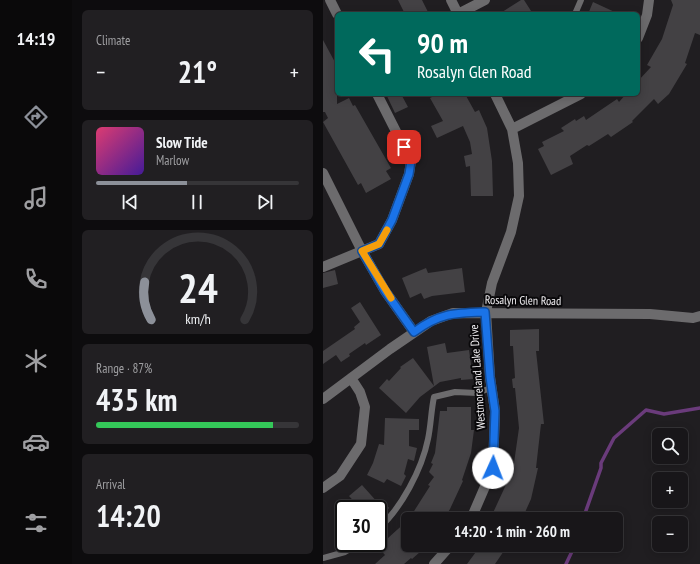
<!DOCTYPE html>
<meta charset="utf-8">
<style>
:root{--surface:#181619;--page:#211f22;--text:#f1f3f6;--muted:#9f9fa2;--line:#363538;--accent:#8c9099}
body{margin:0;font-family:"PT Sans Narrow",sans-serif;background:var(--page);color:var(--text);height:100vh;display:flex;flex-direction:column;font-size:15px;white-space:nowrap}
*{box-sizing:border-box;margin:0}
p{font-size:13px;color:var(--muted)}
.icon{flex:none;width:22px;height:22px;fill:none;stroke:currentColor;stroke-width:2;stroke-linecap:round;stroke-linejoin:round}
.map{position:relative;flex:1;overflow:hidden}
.drawer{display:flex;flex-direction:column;gap:10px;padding:10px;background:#0d0c0e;width:251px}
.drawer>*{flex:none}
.top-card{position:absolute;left:12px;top:12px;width:305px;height:84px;border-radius:6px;box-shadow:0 2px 10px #0003,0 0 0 1px var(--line);background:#00695c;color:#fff;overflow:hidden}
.buttons{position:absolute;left:329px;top:428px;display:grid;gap:8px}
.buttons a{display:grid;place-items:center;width:36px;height:36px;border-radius:6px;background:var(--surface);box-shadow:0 2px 10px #0003,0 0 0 1px var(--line);font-size:20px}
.speed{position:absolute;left:12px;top:500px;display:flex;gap:8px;font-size:20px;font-weight:700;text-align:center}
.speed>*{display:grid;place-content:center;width:52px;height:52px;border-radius:50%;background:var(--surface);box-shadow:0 2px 10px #0003,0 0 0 1px var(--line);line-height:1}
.speed .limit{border:2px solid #111;border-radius:6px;background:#fff;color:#111}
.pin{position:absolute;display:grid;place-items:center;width:34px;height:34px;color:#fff;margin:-17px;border-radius:8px;box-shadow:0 2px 6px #0006}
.me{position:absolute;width:44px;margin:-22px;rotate:2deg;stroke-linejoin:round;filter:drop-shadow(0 0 3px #0008)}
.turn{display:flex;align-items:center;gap:14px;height:84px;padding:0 16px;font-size:18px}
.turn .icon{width:52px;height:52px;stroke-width:2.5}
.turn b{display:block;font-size:28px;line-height:34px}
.big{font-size:30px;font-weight:800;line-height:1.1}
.drawer .widget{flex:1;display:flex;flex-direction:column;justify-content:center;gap:6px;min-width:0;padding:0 14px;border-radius:6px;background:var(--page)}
.drawer .dial{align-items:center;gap:0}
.dial svg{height:104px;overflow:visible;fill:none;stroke:var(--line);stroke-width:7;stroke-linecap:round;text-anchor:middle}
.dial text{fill:var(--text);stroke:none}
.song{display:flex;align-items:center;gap:12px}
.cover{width:48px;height:48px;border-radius:6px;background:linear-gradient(135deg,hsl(340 70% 55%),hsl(260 70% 35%))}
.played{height:4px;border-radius:2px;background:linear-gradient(90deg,var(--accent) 45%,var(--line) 45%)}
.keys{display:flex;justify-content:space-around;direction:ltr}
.heat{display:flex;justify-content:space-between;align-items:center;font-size:22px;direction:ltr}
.charge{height:6px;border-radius:3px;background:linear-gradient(90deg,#34c759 87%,var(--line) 0)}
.trip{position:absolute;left:78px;top:512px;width:222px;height:40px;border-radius:6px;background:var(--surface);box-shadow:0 2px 10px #0003,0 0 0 1px var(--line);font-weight:800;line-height:40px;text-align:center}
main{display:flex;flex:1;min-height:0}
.tabs{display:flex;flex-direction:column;width:72px;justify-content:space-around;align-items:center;background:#0a090a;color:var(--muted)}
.tabs .icon{width:28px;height:28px}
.tabs .on{color:var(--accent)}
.tabs b{font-size:18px;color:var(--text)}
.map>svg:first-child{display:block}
</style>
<main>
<nav class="tabs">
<b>14:19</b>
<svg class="icon on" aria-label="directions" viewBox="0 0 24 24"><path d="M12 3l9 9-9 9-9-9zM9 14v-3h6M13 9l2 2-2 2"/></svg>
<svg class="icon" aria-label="music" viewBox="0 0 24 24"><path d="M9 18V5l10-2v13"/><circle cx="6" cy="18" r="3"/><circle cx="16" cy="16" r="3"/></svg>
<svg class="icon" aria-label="phone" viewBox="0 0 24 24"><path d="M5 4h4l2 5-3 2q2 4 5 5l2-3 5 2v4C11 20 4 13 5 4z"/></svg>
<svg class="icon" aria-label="climate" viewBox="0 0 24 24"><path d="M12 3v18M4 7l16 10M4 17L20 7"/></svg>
<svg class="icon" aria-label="car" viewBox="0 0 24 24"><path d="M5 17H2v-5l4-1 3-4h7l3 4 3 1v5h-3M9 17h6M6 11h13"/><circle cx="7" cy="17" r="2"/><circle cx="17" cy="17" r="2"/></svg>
<svg class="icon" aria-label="filters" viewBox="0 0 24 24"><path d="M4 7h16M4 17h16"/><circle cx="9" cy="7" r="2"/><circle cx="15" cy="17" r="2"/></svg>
</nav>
<section class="drawer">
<div class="widget"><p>Climate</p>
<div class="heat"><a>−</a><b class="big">21°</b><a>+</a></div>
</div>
<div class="widget">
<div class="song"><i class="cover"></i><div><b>Slow Tide</b><p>Marlow</p></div></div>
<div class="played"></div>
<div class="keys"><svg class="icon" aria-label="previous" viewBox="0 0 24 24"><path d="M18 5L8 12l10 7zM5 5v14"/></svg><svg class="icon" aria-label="pause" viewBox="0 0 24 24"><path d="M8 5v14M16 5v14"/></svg><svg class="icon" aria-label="next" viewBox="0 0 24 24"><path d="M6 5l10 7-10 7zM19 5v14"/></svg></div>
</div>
<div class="widget dial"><svg viewBox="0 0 100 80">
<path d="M14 69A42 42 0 1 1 86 69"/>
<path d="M14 69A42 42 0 0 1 9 40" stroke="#8c9099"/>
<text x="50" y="56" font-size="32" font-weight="700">24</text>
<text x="50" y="72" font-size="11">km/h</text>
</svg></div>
<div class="widget"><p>Range · 87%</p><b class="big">435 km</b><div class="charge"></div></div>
<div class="widget"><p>Arrival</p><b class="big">14:20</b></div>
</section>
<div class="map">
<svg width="377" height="564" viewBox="0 0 377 564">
<rect width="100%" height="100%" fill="#201e21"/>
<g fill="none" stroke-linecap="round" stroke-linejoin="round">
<path stroke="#6a3b7b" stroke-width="3.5" d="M260,519l18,-51v-5l13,-25 32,-28 18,4 36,-6
M243,564l9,-19"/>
</g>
<path fill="#434144" d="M75,0h24l7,14h-24z
M198,0h3l9,14h-34z
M348,0h29v35l-5,-2 -10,30 2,1 -18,30 -11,10 -4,-5 -22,22 1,1 -22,15 -3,-3 -19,12 -2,-1 -17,11 3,8 -22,11 -13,-26 6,-3 -2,-4 22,-11 -3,-3 14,-9 1,2 8,-5 2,4 31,-21 2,3 7,-8h12v-13l13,-14 -4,-2 15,-26 11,-34z
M270,2l26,12h-31z
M0,40l14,26v38l12,-6 4,8 2,-1 36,63 -5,3 5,8 -25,14 -5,-10 -3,2 -35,-63 5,-4 -3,-6h-2z
M63,94h15l7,13 -13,6z
M115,94h27l10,18 4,-2 8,18 5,33 1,35h-22l-1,-30 -4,1 -2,-11 8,-2 -2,-12 -7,-16 -26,12 -6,-12 12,-5 -13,-23z
M103,268l2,5 34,-5 3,24 -33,4 -8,3 -3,-6 -11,5 -8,-20z
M12,270l3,14 -15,4v-15z
M37,302l21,33 -15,10 -1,-2 -16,11 1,2 -9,6 -5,-7 -13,9v-13l32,-22 -1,-2 6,-5 -9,-14z
M216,329v22h-3l8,73h-3l-5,44h2l-7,31 -9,20h-22l-8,-4 18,-39h-4l4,-14 4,1 5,-35 -4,-40h-2l-1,-9 3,-1 -2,-32h-3v-16z
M122,343l2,10 22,-3 4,29 -12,1v-2l-21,4 -20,15 -14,16 -27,-25 8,-9 2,2 12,-13 -1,-1 13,-9 21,28 -7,-39z
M124,407h24v23h3l-3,23 -9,27 1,1 -13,28 -6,10h-35l21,-33 -2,-1 6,-8 -5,-5 4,-8 -2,-1 4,-10 5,-42h7z
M62,418l34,1v11h-10v16l8,2 -3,13 -6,-2 -4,15 2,2 -5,10 -14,-7 -3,4 -17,-8 6,-12 6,-19 5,1z
M39,485l17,19 4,-3 6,7 -11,11v-10h-17l-12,-13z
M85,520v25h20l-16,14 -1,-1 -7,6h-29l10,-9 -7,-8z
M158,545h27l-13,19h-28z"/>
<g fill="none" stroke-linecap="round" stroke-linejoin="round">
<path stroke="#6c6b6d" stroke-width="6" d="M252,14l6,-14
M55,529c23,-20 44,-60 50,-90 3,-14 3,-28 6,-42l21,-5 22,1 14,-5
M0,558l22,-6 15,-9"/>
<path stroke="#6c6b6d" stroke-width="10" d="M7,0l7,14
M128,0l7,14
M135,14l27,-14
M315,38l9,-23 2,-15
M189,129l69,-35
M0,173l39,78 23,40 29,41
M0,267l56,-23 13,-24 17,-46 2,-13 -34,-67
M0,399l67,-50 41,-28 22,-8 197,1 43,4 7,-2
M0,488l17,-12 21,-32 4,-37 -5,-15 -9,-14
M148,519l22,-51 2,-57 -5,-34 -4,-65 6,-29 19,-51 8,-36 -1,-33 -6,-34 -17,-35
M111,564l17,-19"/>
</g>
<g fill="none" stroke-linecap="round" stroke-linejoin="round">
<defs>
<path id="route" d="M81,147l7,14 -2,13 -17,46 -13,24 -17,7 23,40 29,41c26,-19 40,-19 71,-20l5,65 5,34 -2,57"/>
</defs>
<use href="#route" stroke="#114b97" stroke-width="10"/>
<use href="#route" stroke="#1a73e8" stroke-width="7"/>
<path stroke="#f59e0b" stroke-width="7" d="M64,230l-8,14 -17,7 29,47"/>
</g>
<g text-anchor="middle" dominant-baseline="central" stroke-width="4" stroke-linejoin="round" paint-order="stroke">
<g font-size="12" fill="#f1eff2" stroke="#09080a">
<text transform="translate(200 300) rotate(1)">Rosalyn Glen Road</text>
<text transform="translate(154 377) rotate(-94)">Westmoreland Lake Drive</text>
</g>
</g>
</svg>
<div class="buttons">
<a><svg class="icon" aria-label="search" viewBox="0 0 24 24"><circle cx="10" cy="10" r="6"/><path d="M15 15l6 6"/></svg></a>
<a>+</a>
<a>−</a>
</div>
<div class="speed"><div class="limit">30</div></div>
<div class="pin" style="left:81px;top:147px;background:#d93025"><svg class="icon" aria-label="arrive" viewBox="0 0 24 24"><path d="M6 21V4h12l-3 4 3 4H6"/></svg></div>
<svg class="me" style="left:170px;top:468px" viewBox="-20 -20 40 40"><circle r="19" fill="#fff"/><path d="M0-13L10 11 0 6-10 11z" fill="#1a73e8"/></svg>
<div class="trip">14:20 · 1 min · 260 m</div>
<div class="top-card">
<div class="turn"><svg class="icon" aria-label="left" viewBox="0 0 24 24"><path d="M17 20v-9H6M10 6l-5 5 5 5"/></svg><div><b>90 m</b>Rosalyn Glen Road</div></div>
</div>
</div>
</main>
